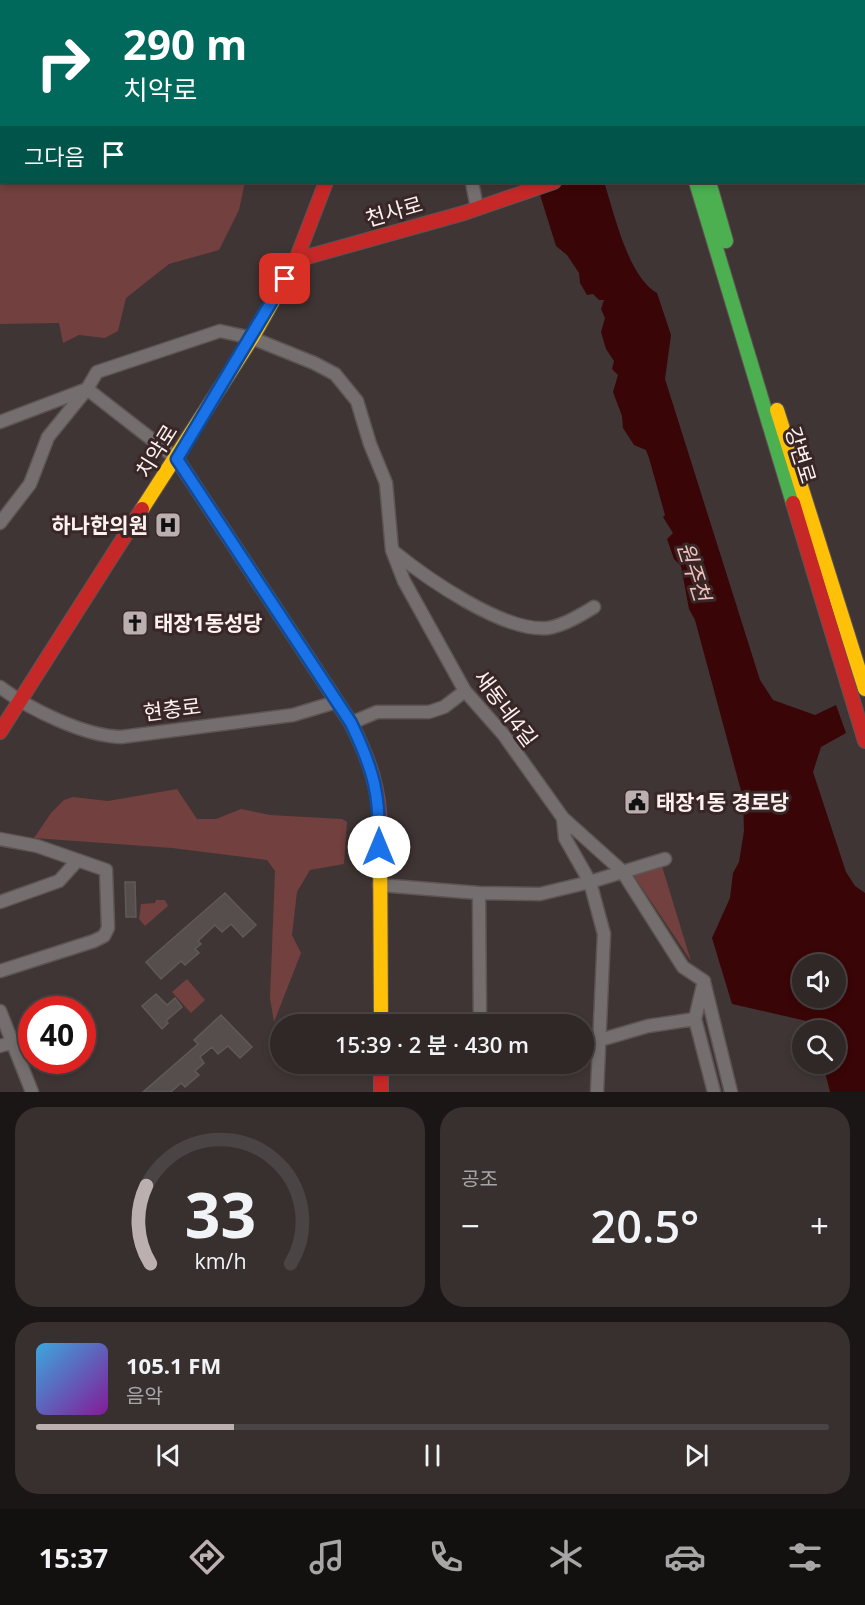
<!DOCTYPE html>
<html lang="ko">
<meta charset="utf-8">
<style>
:root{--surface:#2f2827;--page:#37302f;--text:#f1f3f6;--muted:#a7a6a7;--line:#4a4444;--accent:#bbb0af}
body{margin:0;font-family:"Open Sans","Noto Sans KR",sans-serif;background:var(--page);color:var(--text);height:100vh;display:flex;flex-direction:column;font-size:22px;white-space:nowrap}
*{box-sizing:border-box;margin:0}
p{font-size:20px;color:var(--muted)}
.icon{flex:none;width:33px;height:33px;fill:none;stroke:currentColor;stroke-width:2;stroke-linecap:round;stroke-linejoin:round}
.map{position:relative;height:1092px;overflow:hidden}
.details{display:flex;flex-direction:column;gap:15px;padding:15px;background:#1a1615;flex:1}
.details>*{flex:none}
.banner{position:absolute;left:0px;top:0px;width:866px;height:183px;box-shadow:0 3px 9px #0003,0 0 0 2px var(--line);background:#00695c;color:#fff;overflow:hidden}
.controls{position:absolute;left:792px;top:954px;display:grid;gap:12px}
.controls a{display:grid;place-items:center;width:54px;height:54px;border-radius:50%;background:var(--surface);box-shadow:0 3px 9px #0003,0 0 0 2px var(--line);font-size:30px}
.speed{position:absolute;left:18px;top:996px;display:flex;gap:12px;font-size:30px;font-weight:700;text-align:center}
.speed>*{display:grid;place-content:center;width:78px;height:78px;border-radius:50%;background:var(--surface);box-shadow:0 3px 9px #0003,0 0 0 2px var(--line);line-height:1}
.speed .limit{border:9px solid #d22;background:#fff;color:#111}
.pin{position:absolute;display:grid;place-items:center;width:51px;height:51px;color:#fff;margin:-26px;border-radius:12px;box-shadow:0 3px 9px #0006}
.me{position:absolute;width:66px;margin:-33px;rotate:0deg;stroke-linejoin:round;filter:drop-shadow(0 0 4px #0008)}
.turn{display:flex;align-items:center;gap:21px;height:126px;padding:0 24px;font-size:27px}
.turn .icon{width:78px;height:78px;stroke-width:2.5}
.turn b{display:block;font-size:42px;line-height:51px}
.then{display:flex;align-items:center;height:57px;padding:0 24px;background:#0003;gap:12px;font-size:22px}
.big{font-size:45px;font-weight:600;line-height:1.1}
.details .widget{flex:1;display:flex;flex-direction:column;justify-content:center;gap:9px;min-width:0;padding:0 21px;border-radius:24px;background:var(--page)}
.details .dial{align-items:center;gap:0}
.dial svg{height:156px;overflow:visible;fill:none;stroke:var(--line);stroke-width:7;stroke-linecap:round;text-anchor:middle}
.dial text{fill:var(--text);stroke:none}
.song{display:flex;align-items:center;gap:18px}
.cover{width:72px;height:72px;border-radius:9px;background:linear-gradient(135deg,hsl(200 70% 55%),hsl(290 70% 35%))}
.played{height:6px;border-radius:3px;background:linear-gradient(90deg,var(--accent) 25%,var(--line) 25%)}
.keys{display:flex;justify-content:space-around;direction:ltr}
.heat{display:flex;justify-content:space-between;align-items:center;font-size:33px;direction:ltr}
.details .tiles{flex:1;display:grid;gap:15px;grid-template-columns:1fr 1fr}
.widget:last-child{grid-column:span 2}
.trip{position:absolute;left:270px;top:1014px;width:324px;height:60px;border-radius:30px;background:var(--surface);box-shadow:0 3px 9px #0003,0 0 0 2px var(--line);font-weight:600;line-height:60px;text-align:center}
.dock{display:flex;height:96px;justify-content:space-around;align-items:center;background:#131010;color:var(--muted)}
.dock .icon{width:42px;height:42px}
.dock .current{color:var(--accent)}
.dock b{font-size:27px;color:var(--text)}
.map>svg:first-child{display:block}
</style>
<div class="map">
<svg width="865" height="1092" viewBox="0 0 865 1092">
<rect width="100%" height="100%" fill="#3f3534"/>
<path fill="#72403e" d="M0,145l2,37h243l-6,28 -20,40 -50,14 -43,34 -8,33 -13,7 -26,-3 -16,8 -4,-20 -59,1z
M177,789l20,30h19l25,-10 29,6 72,4 5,3 -3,42 -34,6 -13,22 -5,43 9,18 -27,69 -4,-24 5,-127 -8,-11 -95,-12 -138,-10 17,-25 13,-13 9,-3 35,4z
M661,863l30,98 -59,-88z
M156,900h9l3,6 -23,20 -6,-7 2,-15 14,-1z
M187,979l18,21 -14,13 -19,-21z"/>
<path fill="#3a0507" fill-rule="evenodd" d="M536,182h68c10,30 24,95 53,111l14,42 -6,44 95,301 13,20 42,15 21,-10 10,28 -25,14 -8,25 33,100 9,14 10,7v199h-35l-7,-28h13v-34h-24l-1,-8 -79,-18 -20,-66 18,-40 3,-25 6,-11 5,-31 -1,-33 -48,-178 -6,-11 -8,-43 -7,-7 -7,-20 6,-6 -10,-16 2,-2 -16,-57 -3,-8 -12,-5 -11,-17 -1,-12 -9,-24 5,-17 -6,-6 2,-8 -8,-12 -5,-17 4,-14 -4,-9 3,-9h-5l-6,-6 -6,1 -7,-12 -1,-10 -12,-18 -11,-9zM802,964h34v34h-34z"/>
<path fill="#564d4d" stroke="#615958" stroke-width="1.5" d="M125,882h10l1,35h-10z
M225,893l31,32 -13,12 -12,-13 -9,8 -7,-7 -17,16 3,3 -6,5 4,4 -14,12 -4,-4 -20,18 -15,-17z
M156,994l11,11 8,-7 7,9 -16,14 2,2 -6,6 -20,-23z
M221,1015l31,32 -12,11 -12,-12 -10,8 -6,-7 -12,10 4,6 -9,8 4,4 -14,12 -4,-4 -10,9h-28l55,-48 -4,-4z"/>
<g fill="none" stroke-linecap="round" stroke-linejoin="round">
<defs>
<path id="street" d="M412,0l1,2
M711,0l1,2
M807,0v2
M472,182l5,26
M0,422l87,-33 90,70
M0,523l30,-39 18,-47 39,-48 10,-17 123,-41 32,7 62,25 21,11 22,27 13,43 16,39 6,67 12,31 61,110 38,43 60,84 2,20 25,44 14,52 -7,158
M393,551c32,26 111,82 155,77 15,-2 33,-13 46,-21
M0,687c29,22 84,49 121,50l172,-22 43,-13
M351,723l26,-11h52l15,-5 21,-16
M563,818l59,53 61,96 21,14
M0,839l37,7 69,24 2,58 -4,8 -10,5 -94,30
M379,885l100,8 61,1 50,-12 75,-23
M479,893l1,131
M0,902l59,-21 18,-20
M704,981l-9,38 19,73
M704,982l27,110
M0,1011l32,81
M600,1040l48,-14 47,-7
M0,1046l12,-4"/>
<path id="fast" d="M658,0v2
M696,182l97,321
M709,182l17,59"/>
<path id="slow" d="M777,410l88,279
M142,509l110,-171 35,-62
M380,830l1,194"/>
<path id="jam" d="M392,0v2
M644,0l1,2
M864,33l1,-1
M296,260l168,-47 90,-31
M287,276l9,-16 30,-78
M177,459l174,264c18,37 29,65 29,107
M793,503l72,238
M0,732l142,-223
M381,1064v28"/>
</defs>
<use href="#street" stroke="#5d5453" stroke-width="15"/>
<use href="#fast" stroke="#5d5453" stroke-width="16"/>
<use href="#slow" stroke="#5d5453" stroke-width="16"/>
<use href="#jam" stroke="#5d5453" stroke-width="16"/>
<use href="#street" stroke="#746f6e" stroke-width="12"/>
<use href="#fast" stroke="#4caf50" stroke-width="14"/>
<use href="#slow" stroke="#ffc107" stroke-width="14"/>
<use href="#jam" stroke="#c62828" stroke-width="14"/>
</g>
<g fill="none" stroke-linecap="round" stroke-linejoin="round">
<defs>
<path id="route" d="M285,279l-108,180 174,264c23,48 29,71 28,124"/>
</defs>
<use href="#route" stroke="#114b97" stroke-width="15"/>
<use href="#route" stroke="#1a73e8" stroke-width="10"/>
</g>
<defs>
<symbol id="hospital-square" viewBox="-11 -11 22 22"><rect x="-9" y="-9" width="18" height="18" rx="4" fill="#bbb0af" stroke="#382726"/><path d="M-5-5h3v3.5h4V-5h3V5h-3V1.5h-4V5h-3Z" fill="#111"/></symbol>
<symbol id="church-square" viewBox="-11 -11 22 22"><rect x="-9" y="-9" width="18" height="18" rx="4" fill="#bbb0af" stroke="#382726"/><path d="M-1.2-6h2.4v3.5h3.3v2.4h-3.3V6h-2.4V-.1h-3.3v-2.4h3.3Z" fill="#111"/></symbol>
<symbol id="civic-square" viewBox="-11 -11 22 22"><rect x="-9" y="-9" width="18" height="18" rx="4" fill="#bbb0af" stroke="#382726"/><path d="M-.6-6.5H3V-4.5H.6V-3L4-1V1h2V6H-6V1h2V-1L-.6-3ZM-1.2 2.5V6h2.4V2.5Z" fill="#111"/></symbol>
</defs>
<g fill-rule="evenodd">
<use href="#hospital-square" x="153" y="510" width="30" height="30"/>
<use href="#church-square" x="120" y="608" width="30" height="30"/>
<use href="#civic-square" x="622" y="787" width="30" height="30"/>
</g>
<g text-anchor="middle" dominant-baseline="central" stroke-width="6" stroke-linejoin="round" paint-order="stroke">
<g font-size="21" fill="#fef2f1" stroke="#382726">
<text transform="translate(394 211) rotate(-16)">천사로</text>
<text transform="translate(156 451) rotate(-58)">치악로</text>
<text transform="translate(801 455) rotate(73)">강변로</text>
<text transform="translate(506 708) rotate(53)">새동네4길</text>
<text transform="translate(172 709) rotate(-7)">현충로</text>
</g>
<g font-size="21" font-weight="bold" fill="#fef2f1" stroke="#382726" text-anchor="start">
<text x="148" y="525" text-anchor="end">하나한의원</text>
<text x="154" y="623">태장1동성당</text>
<text x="656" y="802">태장1동 경로당</text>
</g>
<g font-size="22" font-style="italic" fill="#f0bfbb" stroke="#382726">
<text transform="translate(695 571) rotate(72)">원주천</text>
</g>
</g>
</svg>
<div class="controls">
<a><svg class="icon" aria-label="sound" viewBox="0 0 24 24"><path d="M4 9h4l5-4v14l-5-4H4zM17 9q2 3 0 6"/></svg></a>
<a><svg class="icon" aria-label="search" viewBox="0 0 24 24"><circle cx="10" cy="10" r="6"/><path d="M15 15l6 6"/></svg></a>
</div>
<div class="speed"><div class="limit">40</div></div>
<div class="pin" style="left:285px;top:279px;background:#d93025"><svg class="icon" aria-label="arrive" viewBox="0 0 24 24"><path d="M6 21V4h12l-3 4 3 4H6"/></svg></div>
<svg class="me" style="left:379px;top:847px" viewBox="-20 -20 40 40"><circle r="19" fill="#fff"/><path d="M0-13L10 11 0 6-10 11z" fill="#1a73e8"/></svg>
<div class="trip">15:39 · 2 분 · 430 m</div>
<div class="banner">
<div class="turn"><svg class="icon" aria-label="right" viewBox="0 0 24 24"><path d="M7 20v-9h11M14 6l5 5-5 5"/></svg><div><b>290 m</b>치악로</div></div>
<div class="then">그다음<svg class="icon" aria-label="arrive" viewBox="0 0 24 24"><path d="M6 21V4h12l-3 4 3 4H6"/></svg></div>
</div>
</div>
<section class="details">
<div class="tiles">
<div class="widget dial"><svg viewBox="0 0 100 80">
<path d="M14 69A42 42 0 1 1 86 69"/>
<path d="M14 69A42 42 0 0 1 12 29" stroke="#bbb0af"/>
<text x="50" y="56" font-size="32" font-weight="700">33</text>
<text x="50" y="72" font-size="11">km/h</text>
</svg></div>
<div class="widget"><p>공조</p>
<div class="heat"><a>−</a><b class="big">20.5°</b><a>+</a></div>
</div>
<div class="widget">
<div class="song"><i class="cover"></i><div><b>105.1 FM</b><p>음악</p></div></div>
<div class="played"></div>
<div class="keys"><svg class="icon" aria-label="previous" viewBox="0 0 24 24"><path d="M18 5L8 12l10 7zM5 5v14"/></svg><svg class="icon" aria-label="pause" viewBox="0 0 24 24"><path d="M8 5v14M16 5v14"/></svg><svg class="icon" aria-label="next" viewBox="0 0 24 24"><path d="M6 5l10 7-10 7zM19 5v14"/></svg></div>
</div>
</div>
</section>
<nav class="dock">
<b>15:37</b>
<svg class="icon current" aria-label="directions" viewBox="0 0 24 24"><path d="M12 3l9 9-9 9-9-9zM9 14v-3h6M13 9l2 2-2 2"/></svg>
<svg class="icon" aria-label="music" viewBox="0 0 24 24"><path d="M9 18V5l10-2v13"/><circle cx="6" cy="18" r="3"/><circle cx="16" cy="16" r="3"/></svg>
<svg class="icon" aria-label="phone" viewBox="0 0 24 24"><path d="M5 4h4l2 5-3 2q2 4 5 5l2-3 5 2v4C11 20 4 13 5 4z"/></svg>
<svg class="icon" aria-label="climate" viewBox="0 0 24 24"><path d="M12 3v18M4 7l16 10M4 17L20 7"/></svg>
<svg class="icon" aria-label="car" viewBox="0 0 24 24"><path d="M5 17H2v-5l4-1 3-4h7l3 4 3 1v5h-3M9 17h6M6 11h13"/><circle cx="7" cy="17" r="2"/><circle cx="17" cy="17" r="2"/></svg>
<svg class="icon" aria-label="filters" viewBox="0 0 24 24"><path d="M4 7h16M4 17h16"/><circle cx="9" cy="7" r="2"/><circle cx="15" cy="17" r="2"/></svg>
</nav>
